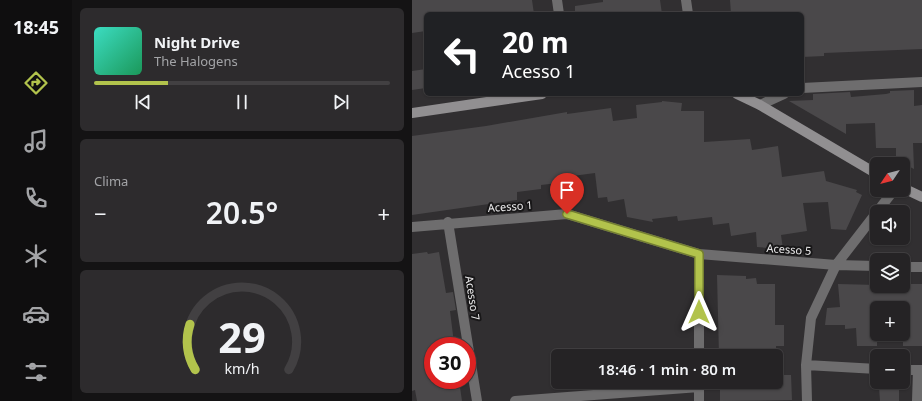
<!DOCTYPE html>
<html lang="pt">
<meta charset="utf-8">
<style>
:root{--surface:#252325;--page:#2d2b2d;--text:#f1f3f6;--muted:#a3a4a7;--line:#424042;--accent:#b2c34c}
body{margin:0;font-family:"Noto Sans",sans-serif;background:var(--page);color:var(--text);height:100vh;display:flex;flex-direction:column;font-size:15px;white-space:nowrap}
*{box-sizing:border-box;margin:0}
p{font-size:13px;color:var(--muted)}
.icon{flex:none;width:22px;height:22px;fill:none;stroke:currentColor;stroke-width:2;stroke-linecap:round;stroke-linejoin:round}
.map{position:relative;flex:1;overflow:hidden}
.sheet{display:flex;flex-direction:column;gap:8px;padding:8px;background:#141314;width:340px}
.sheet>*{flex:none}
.guide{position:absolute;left:12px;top:12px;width:380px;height:84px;border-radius:6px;box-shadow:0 1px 3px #0004,0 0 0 1px var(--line);background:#202124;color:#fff;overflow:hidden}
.needle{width:26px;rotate:235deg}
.fabs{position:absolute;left:458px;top:157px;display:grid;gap:8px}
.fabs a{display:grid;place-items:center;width:40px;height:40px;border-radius:6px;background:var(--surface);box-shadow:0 1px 3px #0004,0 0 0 1px var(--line);font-size:20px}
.speed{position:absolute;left:12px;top:337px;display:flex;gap:8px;font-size:20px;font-weight:700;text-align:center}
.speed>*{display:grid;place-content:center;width:52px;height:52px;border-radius:50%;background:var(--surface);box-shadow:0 1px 3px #0004,0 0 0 1px var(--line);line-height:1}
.speed .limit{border:6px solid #d22;background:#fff;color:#111}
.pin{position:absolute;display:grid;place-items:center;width:34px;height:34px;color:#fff;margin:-41px -17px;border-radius:50% 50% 50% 0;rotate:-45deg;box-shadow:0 0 4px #0007}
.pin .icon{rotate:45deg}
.me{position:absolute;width:44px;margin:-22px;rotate:0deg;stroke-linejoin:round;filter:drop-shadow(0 0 3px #0008)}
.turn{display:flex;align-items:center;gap:14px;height:84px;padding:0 12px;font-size:18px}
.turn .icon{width:52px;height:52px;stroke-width:2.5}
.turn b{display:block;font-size:28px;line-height:34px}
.big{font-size:30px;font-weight:600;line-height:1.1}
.sheet .card{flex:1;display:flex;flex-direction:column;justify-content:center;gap:6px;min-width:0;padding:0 14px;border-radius:6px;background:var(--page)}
.sheet .dial{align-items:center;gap:0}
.dial svg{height:104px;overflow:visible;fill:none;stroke:var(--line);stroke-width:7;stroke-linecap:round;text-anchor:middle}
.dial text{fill:var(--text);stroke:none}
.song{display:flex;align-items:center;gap:12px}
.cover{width:48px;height:48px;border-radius:6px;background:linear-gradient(135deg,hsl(170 70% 55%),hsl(150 70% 35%))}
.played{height:4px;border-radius:2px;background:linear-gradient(90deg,var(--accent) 25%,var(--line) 25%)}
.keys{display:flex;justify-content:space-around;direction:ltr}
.heat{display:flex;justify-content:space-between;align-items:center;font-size:22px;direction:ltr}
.trip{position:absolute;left:139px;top:349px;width:232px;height:40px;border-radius:6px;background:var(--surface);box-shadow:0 1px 3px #0004,0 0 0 1px var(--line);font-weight:600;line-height:40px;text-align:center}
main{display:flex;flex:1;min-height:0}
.tabs{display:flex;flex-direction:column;width:72px;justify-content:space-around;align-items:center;background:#0f0e0f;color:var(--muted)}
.tabs .icon{width:28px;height:28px}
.tabs .selected{color:var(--accent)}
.tabs b{font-size:18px;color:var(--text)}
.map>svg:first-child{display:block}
</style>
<main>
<nav class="tabs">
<b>18:45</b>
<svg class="icon selected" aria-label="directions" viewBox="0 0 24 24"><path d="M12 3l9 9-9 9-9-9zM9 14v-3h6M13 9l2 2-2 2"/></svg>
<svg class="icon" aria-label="music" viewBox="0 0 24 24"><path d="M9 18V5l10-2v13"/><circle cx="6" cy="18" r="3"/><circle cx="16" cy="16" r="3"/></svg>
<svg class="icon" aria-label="phone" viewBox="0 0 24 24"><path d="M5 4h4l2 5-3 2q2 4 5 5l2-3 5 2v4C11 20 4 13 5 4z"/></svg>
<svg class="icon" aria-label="climate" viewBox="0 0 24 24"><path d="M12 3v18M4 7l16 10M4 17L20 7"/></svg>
<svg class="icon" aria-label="car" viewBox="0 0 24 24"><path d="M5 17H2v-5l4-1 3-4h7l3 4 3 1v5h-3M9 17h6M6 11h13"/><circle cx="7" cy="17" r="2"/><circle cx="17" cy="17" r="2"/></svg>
<svg class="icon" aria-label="filters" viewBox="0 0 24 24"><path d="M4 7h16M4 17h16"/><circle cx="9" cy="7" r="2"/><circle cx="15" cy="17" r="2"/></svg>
</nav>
<section class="sheet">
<div class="card">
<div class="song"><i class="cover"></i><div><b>Night Drive</b><p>The Halogens</p></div></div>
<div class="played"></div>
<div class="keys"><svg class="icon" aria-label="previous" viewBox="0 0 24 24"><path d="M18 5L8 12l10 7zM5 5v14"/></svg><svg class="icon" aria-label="pause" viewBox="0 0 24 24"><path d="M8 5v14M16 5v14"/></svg><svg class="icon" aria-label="next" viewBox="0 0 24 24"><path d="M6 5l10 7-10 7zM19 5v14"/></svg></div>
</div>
<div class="card"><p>Clima</p>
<div class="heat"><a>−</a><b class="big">20.5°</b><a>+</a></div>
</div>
<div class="card dial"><svg viewBox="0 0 100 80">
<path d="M14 69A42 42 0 1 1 86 69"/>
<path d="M14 69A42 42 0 0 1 10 34" stroke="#b2c34c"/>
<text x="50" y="56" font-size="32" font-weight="700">29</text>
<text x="50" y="72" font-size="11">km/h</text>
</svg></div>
</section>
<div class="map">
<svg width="510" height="401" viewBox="0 0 510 401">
<rect width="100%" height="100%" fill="#312f31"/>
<path fill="#4a484a" d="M0,0h120l2,14h-108v17l-14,2z
M191,0h57l2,14h-87v-8l28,-4z
M318,0h192v49l-98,4v3l-22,1v-43h-71z
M14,69v19l-14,2v-19z
M502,90v16l8,-1v38h-9l1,26 -18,-9v-12h-20l-1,-25 -29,1v10l-57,-33 24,-1v-6l37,-2 1,5 35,-3 4,-1v-2z
M250,101l20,2 -1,8h23v31l46,-3 2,11 26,-4 4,31 42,-6 2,10 31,9 -1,2 6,3 -16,35 -15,-1 -3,-27 -25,1 4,28 -26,4 2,14 -26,-2 -1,-15 -25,4 -2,-13 -16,2 -1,-8 -34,4 -1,-5 -25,3 1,3 -26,-5 -3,-18 -16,3 -1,-5 -9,1 -3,-25 -30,4 1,5 -25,3v4l-24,3v8l-105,15v-79l74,-10 81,-14v2l44,-6 2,13 24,-3 -1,-13 26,-3z
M15,252l1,2 11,-2 7,41 7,-1 3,18 -6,1 4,32h-1v3h-20v34h26l3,21h-45l-2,-11 -3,1v-137z
M305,275l29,1v3l10,-1 1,6h18v41h9v21h-8v10h-57z
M426,284l39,1 2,1v5h26v-7h17v62h-19v-38h-26v38h-20l-1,-18 -11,1v-4h-20l2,-17 13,-1z
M364,375h15l1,25 -72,1v-15h15v-4h41z
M487,386v15h-19l-1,-14z"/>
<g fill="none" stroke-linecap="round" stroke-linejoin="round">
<path stroke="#6e6d6e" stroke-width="10" d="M145,0l2,14
M274,0l2,14
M390,88l120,-6
M348,105l24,-11
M36,222l29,179
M0,227l155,-13 132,40 137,11 41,1
M287,254v102
M491,267h19
M394,365l71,4
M491,370h19
M103,401l184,-14
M287,401v-19
M395,401l-1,-36 5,-47 25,-53 58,-75
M505,401l1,-31"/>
<path stroke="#918f91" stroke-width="10" d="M325,94l23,11 117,69
M0,113l130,-19
M491,188l19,9"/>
</g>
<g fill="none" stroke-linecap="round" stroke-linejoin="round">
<defs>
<path id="route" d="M155,214l132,40v58"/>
</defs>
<use href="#route" stroke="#747f31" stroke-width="10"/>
<use href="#route" stroke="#b2c34c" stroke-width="7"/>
</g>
<g text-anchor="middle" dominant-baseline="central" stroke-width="4" stroke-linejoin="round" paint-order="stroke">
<g font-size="11" fill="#efeeef" stroke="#181718">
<text transform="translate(98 206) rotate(-4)">Acesso 1</text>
<text transform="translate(377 249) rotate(4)">Acesso 5</text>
<text transform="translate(61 298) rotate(81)">Acesso 7</text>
</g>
</g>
</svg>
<div class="fabs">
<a><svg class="needle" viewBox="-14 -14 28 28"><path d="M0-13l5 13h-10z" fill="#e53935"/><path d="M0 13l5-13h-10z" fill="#a3a4a7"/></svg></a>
<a><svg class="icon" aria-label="sound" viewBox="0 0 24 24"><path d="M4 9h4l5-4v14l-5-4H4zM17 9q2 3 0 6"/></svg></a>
<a><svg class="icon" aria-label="layers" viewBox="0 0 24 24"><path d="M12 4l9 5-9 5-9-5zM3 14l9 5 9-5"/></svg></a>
<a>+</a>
<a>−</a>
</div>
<div class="speed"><div class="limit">30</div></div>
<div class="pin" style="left:155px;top:214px;background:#d93025"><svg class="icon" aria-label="arrive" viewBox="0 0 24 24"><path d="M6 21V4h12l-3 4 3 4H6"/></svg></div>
<svg class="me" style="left:287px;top:312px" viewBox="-20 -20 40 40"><path d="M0-17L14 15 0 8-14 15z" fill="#b2c34c" stroke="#fff" stroke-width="4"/></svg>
<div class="trip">18:46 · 1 min · 80 m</div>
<div class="guide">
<div class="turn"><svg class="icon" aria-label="left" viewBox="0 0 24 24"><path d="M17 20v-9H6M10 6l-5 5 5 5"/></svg><div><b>20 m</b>Acesso 1</div></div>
</div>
</div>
</main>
